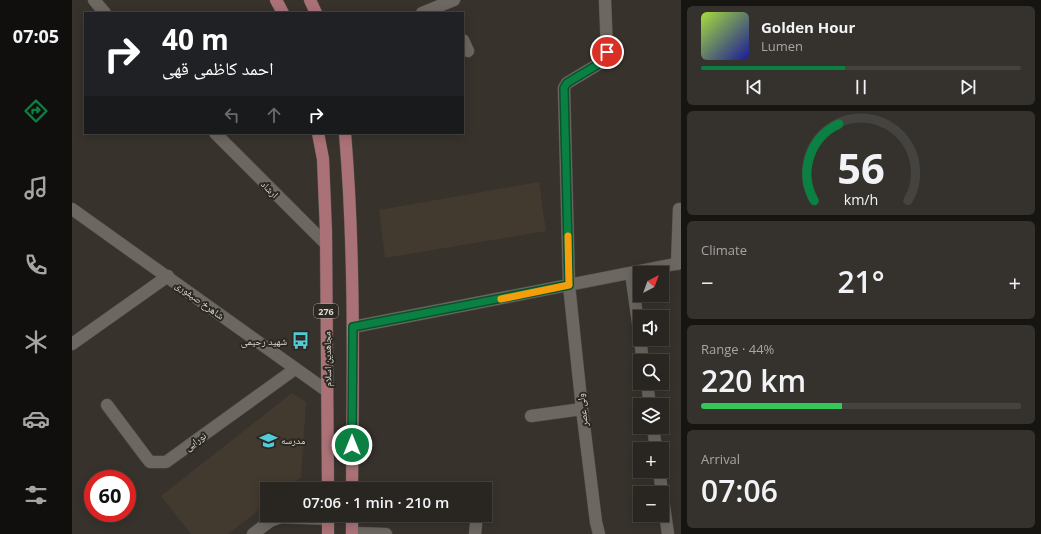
<!DOCTYPE html>
<meta charset="utf-8">
<style>
:root{--surface:#292621;--page:#35322e;--text:#f1f3f6;--muted:#a5a5a5;--line:#45433f;--accent:#0b8043}
body{margin:0;font-family:"Open Sans","Noto Naskh Arabic",sans-serif;background:var(--page);color:var(--text);height:100vh;display:flex;flex-direction:column;font-size:15px;white-space:nowrap}
*{box-sizing:border-box;margin:0}
p{font-size:13px;color:var(--muted)}
.icon{flex:none;width:22px;height:22px;fill:none;stroke:currentColor;stroke-width:2;stroke-linecap:round;stroke-linejoin:round}
.map{position:relative;flex:1;overflow:hidden}
.drawer{display:flex;flex-direction:column;gap:6px;padding:6px;background:#171512;width:360px}
.drawer>*{flex:none}
.hud{position:absolute;left:12px;top:12px;width:380px;height:122px;border-radius:0px;box-shadow:0 2px 10px #0003,0 0 0 1px var(--line);background:#202124;color:#fff;overflow:hidden}
.needle{width:26px;rotate:41deg}
.controls{position:absolute;left:561px;top:266px;display:grid;gap:8px}
.controls a{display:grid;place-items:center;width:36px;height:36px;border-radius:0px;background:var(--surface);box-shadow:0 2px 10px #0003,0 0 0 1px var(--line);font-size:20px}
.speed{position:absolute;left:12px;top:470px;display:flex;gap:8px;font-size:20px;font-weight:700;text-align:center}
.speed>*{display:grid;place-content:center;width:52px;height:52px;border-radius:50%;background:var(--surface);box-shadow:0 2px 10px #0003,0 0 0 1px var(--line);line-height:1}
.speed .limit{border:6px solid #d22;background:#fff;color:#111}
.pin{position:absolute;display:grid;place-items:center;width:34px;height:34px;color:#fff;margin:-17px;border:2px solid #fff;border-radius:50%;box-shadow:0 1px 4px #0007}
.me{position:absolute;width:44px;margin:-22px;rotate:0deg;stroke-linejoin:round;filter:drop-shadow(0 0 3px #0008)}
.turn{display:flex;align-items:center;gap:14px;height:84px;padding:0 12px;font-size:18px}
.turn .icon{width:52px;height:52px;stroke-width:2.5}
.turn b{display:block;font-size:28px;line-height:34px}
.lanes{display:flex;align-items:center;height:38px;padding:0 12px;background:#0003;justify-content:center;gap:20px;direction:ltr}
.lanes .off{opacity:.35}
.big{font-size:30px;font-weight:600;line-height:1.1}
.drawer .tile{flex:1;display:flex;flex-direction:column;justify-content:center;gap:6px;min-width:0;padding:0 14px;border-radius:6px;background:var(--page)}
.drawer .dial{align-items:center;gap:0}
.dial svg{height:104px;overflow:visible;fill:none;stroke:var(--line);stroke-width:7;stroke-linecap:round;text-anchor:middle}
.dial text{fill:var(--text);stroke:none}
.song{display:flex;align-items:center;gap:12px}
.cover{width:48px;height:48px;border-radius:6px;background:linear-gradient(135deg,hsl(80 70% 55%),hsl(240 70% 35%))}
.played{height:4px;border-radius:2px;background:linear-gradient(90deg,var(--accent) 45%,var(--line) 45%)}
.keys{display:flex;justify-content:space-around;direction:ltr}
.heat{display:flex;justify-content:space-between;align-items:center;font-size:22px;direction:ltr}
.charge{height:6px;border-radius:3px;background:linear-gradient(90deg,#34c759 44%,var(--line) 0)}
.trip{position:absolute;left:188px;top:482px;width:232px;height:40px;border-radius:0px;background:var(--surface);box-shadow:0 2px 10px #0003,0 0 0 1px var(--line);font-weight:600;line-height:40px;text-align:center}
main{display:flex;flex:1;min-height:0}
.menu{display:flex;flex-direction:column;width:72px;justify-content:space-around;align-items:center;background:#100f0d;color:var(--muted)}
.menu .icon{width:28px;height:28px}
.menu .active{color:var(--accent)}
.menu b{font-size:18px;color:var(--text)}
.map>svg:first-child{display:block}
</style>
<main>
<nav class="menu">
<b>07:05</b>
<svg class="icon active" aria-label="directions" viewBox="0 0 24 24"><path d="M12 3l9 9-9 9-9-9zM9 14v-3h6M13 9l2 2-2 2"/></svg>
<svg class="icon" aria-label="music" viewBox="0 0 24 24"><path d="M9 18V5l10-2v13"/><circle cx="6" cy="18" r="3"/><circle cx="16" cy="16" r="3"/></svg>
<svg class="icon" aria-label="phone" viewBox="0 0 24 24"><path d="M5 4h4l2 5-3 2q2 4 5 5l2-3 5 2v4C11 20 4 13 5 4z"/></svg>
<svg class="icon" aria-label="climate" viewBox="0 0 24 24"><path d="M12 3v18M4 7l16 10M4 17L20 7"/></svg>
<svg class="icon" aria-label="car" viewBox="0 0 24 24"><path d="M5 17H2v-5l4-1 3-4h7l3 4 3 1v5h-3M9 17h6M6 11h13"/><circle cx="7" cy="17" r="2"/><circle cx="17" cy="17" r="2"/></svg>
<svg class="icon" aria-label="filters" viewBox="0 0 24 24"><path d="M4 7h16M4 17h16"/><circle cx="9" cy="7" r="2"/><circle cx="15" cy="17" r="2"/></svg>
</nav>
<div class="map">
<svg width="609" height="534" viewBox="0 0 609 534">
<rect width="100%" height="100%" fill="#37322c"/>
<path fill="#433a2f" d="M467,182l7,49 -161,27 -6,-48z
M220,393l14,9 -5,75 -15,12h-19v15l-39,30h-37l-30,-38z"/>
<g fill="none" stroke-linecap="round" stroke-linejoin="round">
<defs>
<path id="minor" d="M22,0l11,13
M350,13l32,-13
M391,40l5,11
M143,133l111,111
M0,209l255,182
M605,264l2,-55
M559,273l9,64
M281,327l328,-64
M568,339l3,22
M0,344l96,-68
M575,383l3,22
M35,405l39,52 4,5h16l129,-93
M459,416l51,-7
M581,427l3,22
M587,471l9,63
M280,533l34,1
M181,534l17,-13 11,-4 47,2
M403,534l2,-19
M527,534l-3,-12 -14,-113 -13,-124 -5,-197 3,-5 35,-21 5,-11 -2,-51"/>
<path id="major" d="M204,0l7,13
M238,0l6,13
M246,133l5,26 3,73 2,257
M273,133c10,119 8,237 7,356
M256,515v19
M280,515v19"/>
</defs>
<use href="#minor" stroke="#53504a" stroke-width="13"/>
<use href="#major" stroke="#53504a" stroke-width="13"/>
<use href="#minor" stroke="#6c6760" stroke-width="12"/>
<use href="#major" stroke="#aa7276" stroke-width="12"/>
</g>
<g fill="none" stroke-linecap="round" stroke-linejoin="round">
<defs>
<path id="route" d="M280,445l1,-118 216,-42 -5,-197 3,-5 35,-21 5,-10"/>
</defs>
<use href="#route" stroke="#07532c" stroke-width="10"/>
<use href="#route" stroke="#0b8043" stroke-width="7"/>
<path stroke="#f59e0b" stroke-width="7" d="M429,299l68,-14 -1,-49"/>
</g>
<defs>
<symbol id="bus-bare" viewBox="-9 -9 18 18"><path d="M-5-6H5V4H4V6H2V4H-2V6H-4V4H-5ZM-3.5-4V0h7V-4ZM-3.5 1.2v1.5H-2V1.2ZM2 1.2v1.5H3.5V1.2Z" fill="#52cbd8" stroke="#2c2822" stroke-width="2.5" paint-order="stroke"/></symbol>
<symbol id="school-bare" viewBox="-9 -9 18 18"><path d="M0-5L7-2L0 1L-7-2ZM-4 1L0 2.5L4 1V4Q0 6-4 4Z" fill="#52cbd8" stroke="#2c2822" stroke-width="2.5" paint-order="stroke"/></symbol>
</defs>
<g fill-rule="evenodd">
<use href="#bus-bare" x="216" y="328" width="25" height="25"/>
<use href="#school-bare" x="184" y="428" width="25" height="25"/>
</g>
<g text-anchor="middle" dominant-baseline="central" stroke-width="4" stroke-linejoin="round" paint-order="stroke">
<rect fill="#2c2822" stroke="#a8a5a0" stroke-width="1" x="242" y="304" width="24" height="14" rx="3"/>
<g font-size="9" font-weight="bold" fill="#dddad6">
<text x="254" y="311">276</text>
</g>
<g font-size="10" fill="#dddad6" stroke="#2c2822">
<text transform="translate(198 189) rotate(45)">ارشاد</text>
<text transform="translate(128 300) rotate(36)">شاهرخ صیفوری</text>
<text transform="translate(255 359) rotate(-91)">مجاهدین اسلام</text>
<text transform="translate(510 410) rotate(-97)">ولی عصر</text>
<text transform="translate(123 441) rotate(-36)">نورایی</text>
</g>
<g font-size="10" fill="#dddad6" stroke="#2c2822" text-anchor="end">
<text x="215" y="341">شهید رحیمی</text>
<text x="209" y="440" text-anchor="start">مدرسه</text>
</g>
</g>
</svg>
<div class="controls">
<a><svg class="needle" viewBox="-14 -14 28 28"><path d="M0-13l5 13h-10z" fill="#e53935"/><path d="M0 13l5-13h-10z" fill="#a5a5a5"/></svg></a>
<a><svg class="icon" aria-label="sound" viewBox="0 0 24 24"><path d="M4 9h4l5-4v14l-5-4H4zM17 9q2 3 0 6"/></svg></a>
<a><svg class="icon" aria-label="search" viewBox="0 0 24 24"><circle cx="10" cy="10" r="6"/><path d="M15 15l6 6"/></svg></a>
<a><svg class="icon" aria-label="layers" viewBox="0 0 24 24"><path d="M12 4l9 5-9 5-9-5zM3 14l9 5 9-5"/></svg></a>
<a>+</a>
<a>−</a>
</div>
<div class="speed"><div class="limit">60</div></div>
<div class="pin" style="left:535px;top:52px;background:#d93025"><svg class="icon" aria-label="arrive" viewBox="0 0 24 24"><path d="M6 21V4h12l-3 4 3 4H6"/></svg></div>
<svg class="me" style="left:280px;top:445px" viewBox="-20 -20 40 40"><circle r="17" fill="#0b8043" stroke="#fff" stroke-width="3"/><path d="M0-11L8 9 0 5-8 9z" fill="#fff"/></svg>
<div class="trip">07:06 · 1 min · 210 m</div>
<div class="hud">
<div class="turn"><svg class="icon" aria-label="right" viewBox="0 0 24 24"><path d="M7 20v-9h11M14 6l5 5-5 5"/></svg><div><b>40 m</b>احمد کاظمی قهی</div></div>
<div class="lanes"><svg class="icon off" aria-label="left" viewBox="0 0 24 24"><path d="M17 20v-9H6M10 6l-5 5 5 5"/></svg><svg class="icon off" aria-label="ahead" viewBox="0 0 24 24"><path d="M12 20V5M6 11l6-6 6 6"/></svg><svg class="icon" aria-label="right" viewBox="0 0 24 24"><path d="M7 20v-9h11M14 6l5 5-5 5"/></svg></div>
</div>
</div>
<section class="drawer">
<div class="tile">
<div class="song"><i class="cover"></i><div><b>Golden Hour</b><p>Lumen</p></div></div>
<div class="played"></div>
<div class="keys"><svg class="icon" aria-label="previous" viewBox="0 0 24 24"><path d="M18 5L8 12l10 7zM5 5v14"/></svg><svg class="icon" aria-label="pause" viewBox="0 0 24 24"><path d="M8 5v14M16 5v14"/></svg><svg class="icon" aria-label="next" viewBox="0 0 24 24"><path d="M6 5l10 7-10 7zM19 5v14"/></svg></div>
</div>
<div class="tile dial"><svg viewBox="0 0 100 80">
<path d="M14 69A42 42 0 1 1 86 69"/>
<path d="M14 69A42 42 0 0 1 33 10" stroke="#0b8043"/>
<text x="50" y="56" font-size="32" font-weight="700">56</text>
<text x="50" y="72" font-size="11">km/h</text>
</svg></div>
<div class="tile"><p>Climate</p>
<div class="heat"><a>−</a><b class="big">21°</b><a>+</a></div>
</div>
<div class="tile"><p>Range · 44%</p><b class="big">220 km</b><div class="charge"></div></div>
<div class="tile"><p>Arrival</p><b class="big">07:06</b></div>
</section>
</main>
